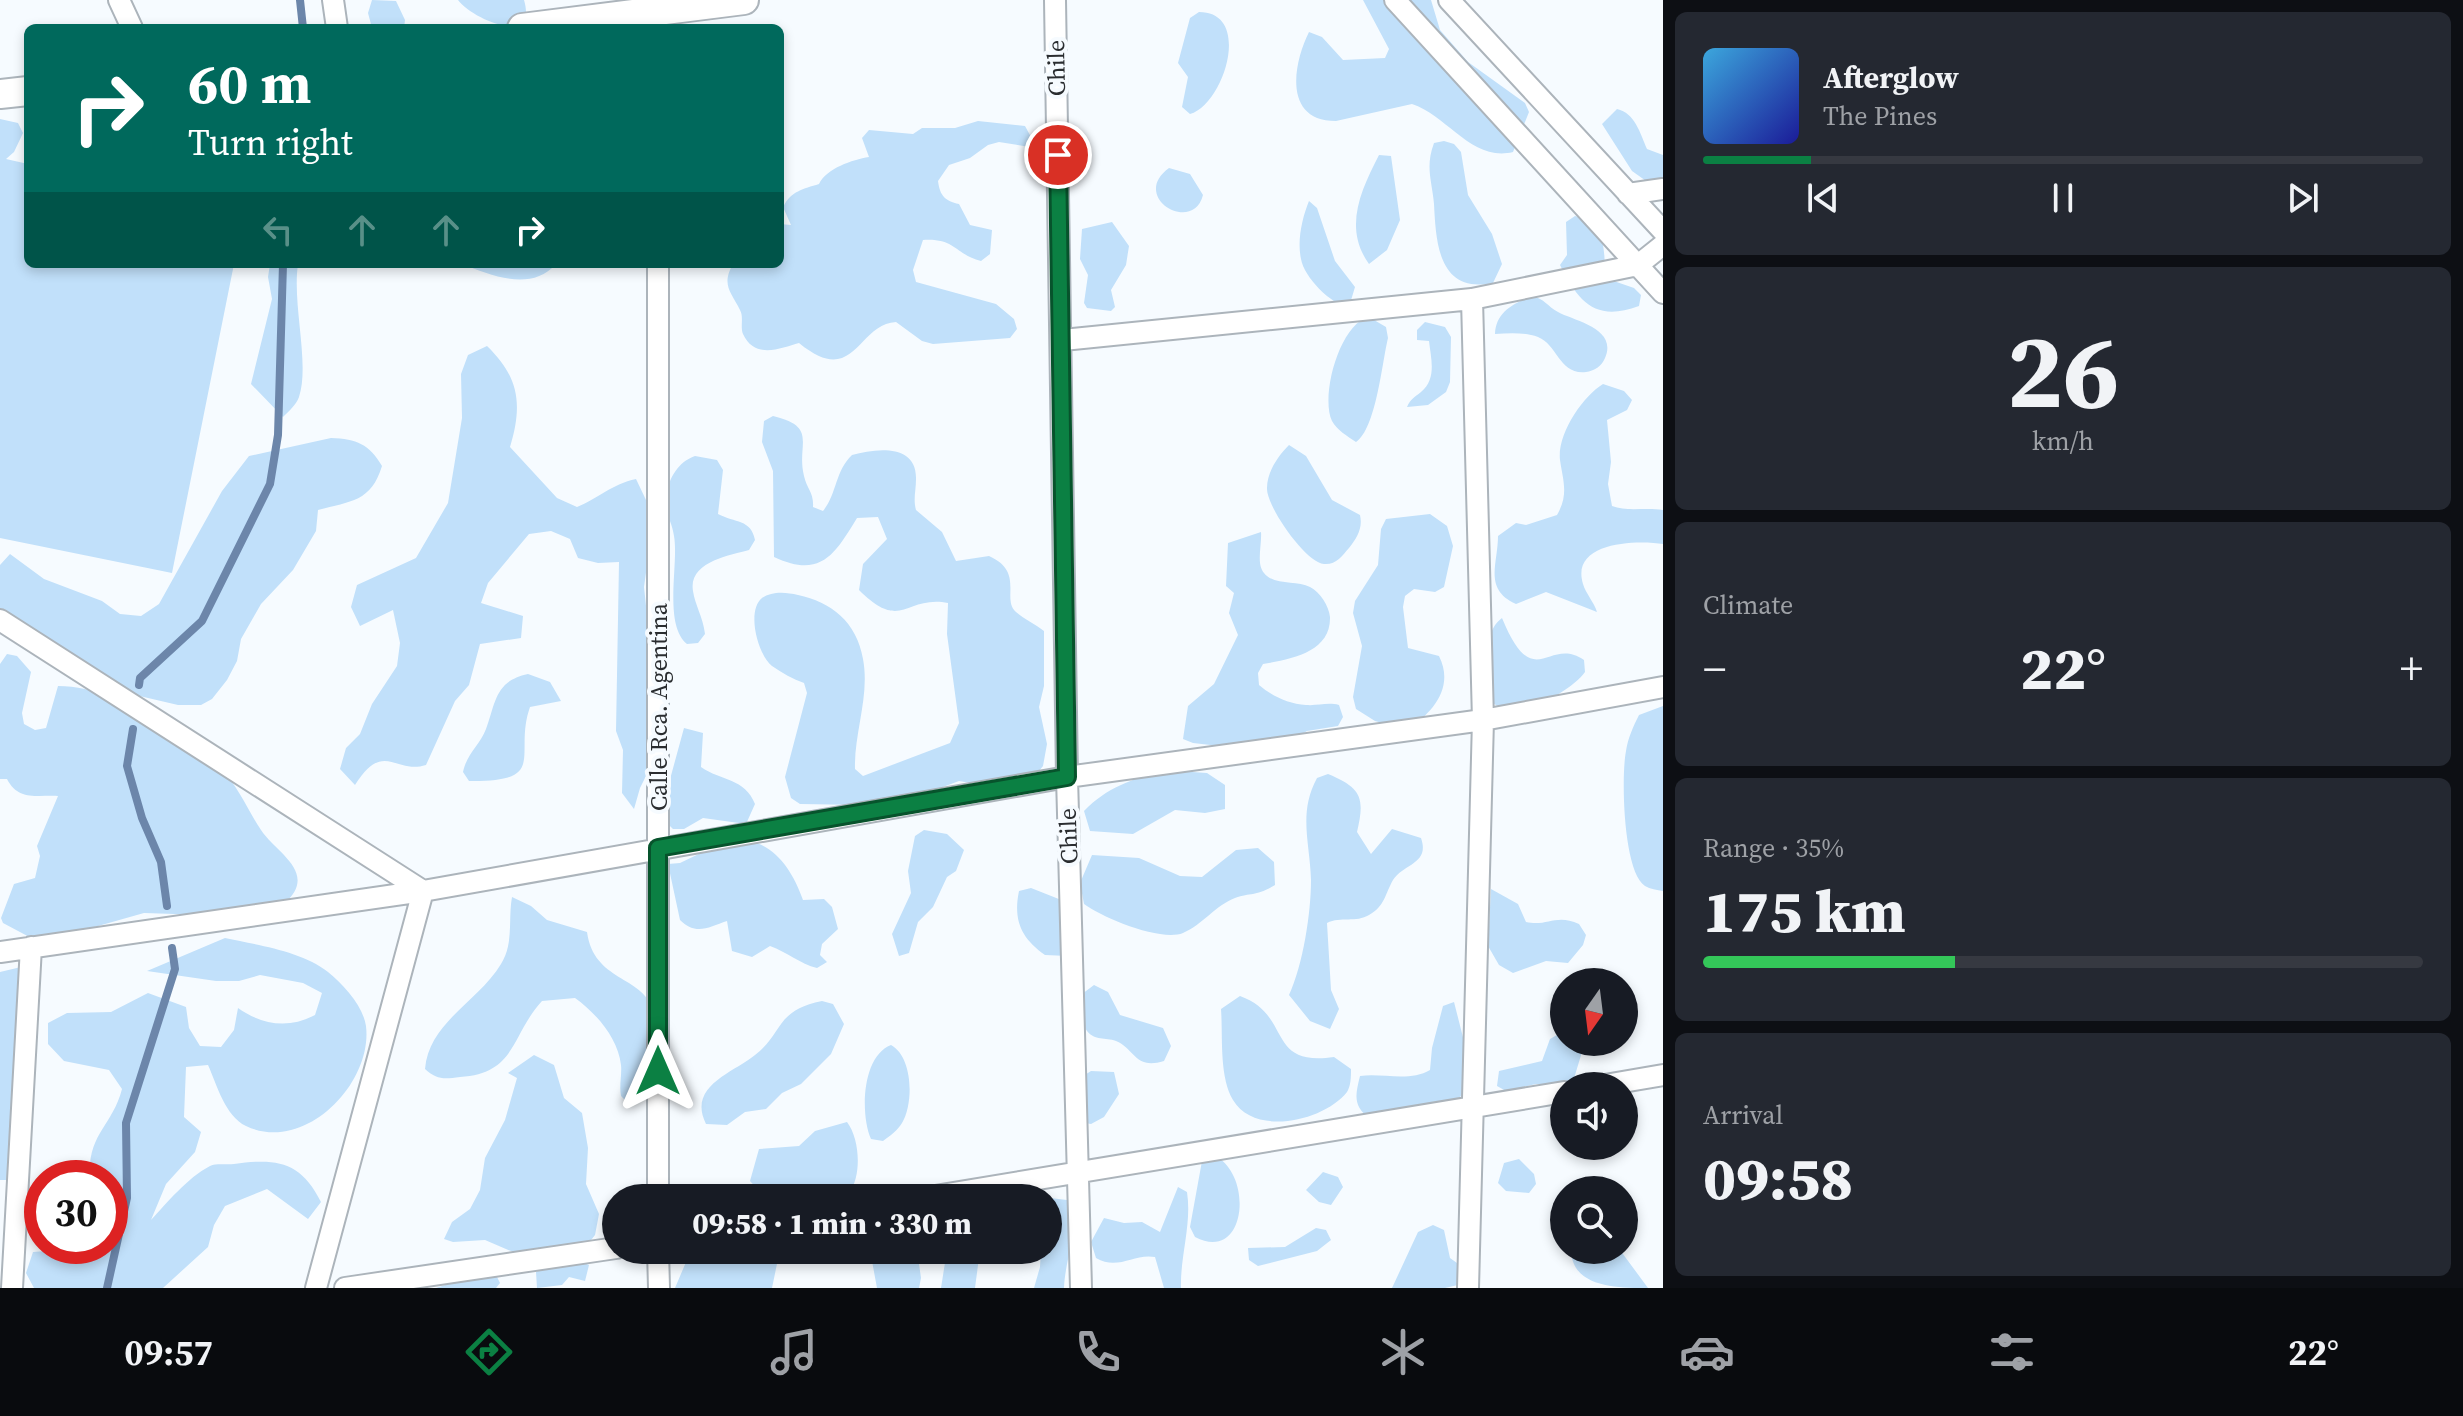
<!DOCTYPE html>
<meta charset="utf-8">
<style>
:root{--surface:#171b24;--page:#242831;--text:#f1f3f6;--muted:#9ea1a6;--line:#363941;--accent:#0b8043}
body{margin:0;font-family:"Source Serif 4",serif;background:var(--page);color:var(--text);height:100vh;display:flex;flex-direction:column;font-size:30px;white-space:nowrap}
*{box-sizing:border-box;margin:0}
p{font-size:26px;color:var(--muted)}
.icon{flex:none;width:44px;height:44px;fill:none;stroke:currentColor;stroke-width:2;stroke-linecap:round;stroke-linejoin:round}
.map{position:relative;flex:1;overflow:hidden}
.details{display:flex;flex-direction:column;gap:12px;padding:12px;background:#0d0f14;width:800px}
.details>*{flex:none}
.banner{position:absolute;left:24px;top:24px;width:760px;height:244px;border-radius:12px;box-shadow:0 4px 12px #0003;background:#00695c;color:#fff;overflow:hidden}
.needle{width:52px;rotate:194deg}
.fabs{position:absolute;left:1550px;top:968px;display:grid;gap:16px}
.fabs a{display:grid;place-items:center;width:88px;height:88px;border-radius:50%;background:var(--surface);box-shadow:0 4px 12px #0003;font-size:40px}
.speed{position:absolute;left:24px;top:1160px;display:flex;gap:16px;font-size:40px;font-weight:700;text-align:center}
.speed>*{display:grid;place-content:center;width:104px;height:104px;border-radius:50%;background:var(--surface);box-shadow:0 4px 12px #0003;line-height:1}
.speed .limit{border:12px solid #d22;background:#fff;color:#111}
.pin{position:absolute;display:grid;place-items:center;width:68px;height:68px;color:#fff;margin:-34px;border:4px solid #fff;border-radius:50%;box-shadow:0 2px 8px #0007}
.me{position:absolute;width:88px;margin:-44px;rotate:0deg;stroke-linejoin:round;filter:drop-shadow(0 0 6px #0008)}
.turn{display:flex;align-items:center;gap:28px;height:168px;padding:0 32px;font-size:36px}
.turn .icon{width:104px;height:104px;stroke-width:2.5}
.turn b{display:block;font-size:56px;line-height:68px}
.lanes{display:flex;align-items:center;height:76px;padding:0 32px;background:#0003;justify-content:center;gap:40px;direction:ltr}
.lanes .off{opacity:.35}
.big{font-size:60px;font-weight:800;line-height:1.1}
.details .card{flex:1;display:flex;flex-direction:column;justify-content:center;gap:12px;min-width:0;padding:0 28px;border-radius:12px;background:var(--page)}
.details .dial{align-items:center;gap:0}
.dial b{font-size:104px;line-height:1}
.song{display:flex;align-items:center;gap:24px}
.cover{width:96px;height:96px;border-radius:12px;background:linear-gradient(135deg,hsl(200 70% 55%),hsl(240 70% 35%))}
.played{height:8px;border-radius:4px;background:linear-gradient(90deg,var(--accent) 15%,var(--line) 15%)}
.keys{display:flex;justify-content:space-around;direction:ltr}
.heat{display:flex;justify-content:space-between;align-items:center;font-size:44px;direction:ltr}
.charge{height:12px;border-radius:6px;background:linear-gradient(90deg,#34c759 35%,var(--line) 0)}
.trip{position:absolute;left:602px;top:1184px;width:460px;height:80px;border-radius:40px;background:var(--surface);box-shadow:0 4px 12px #0003;font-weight:800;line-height:80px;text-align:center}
.menu{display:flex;height:128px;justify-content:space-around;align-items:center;background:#090b0e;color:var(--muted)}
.menu .icon{width:56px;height:56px}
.menu .active{color:var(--accent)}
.menu b{font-size:36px;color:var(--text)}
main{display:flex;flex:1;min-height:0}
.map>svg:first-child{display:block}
</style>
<main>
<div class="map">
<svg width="1663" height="1288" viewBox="0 0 1663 1288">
<rect width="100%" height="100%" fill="#f6fbff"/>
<path fill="#c1e0fa" d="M372,0l24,1 9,19 -1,8h-32l-4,-15z
M458,0h66c14,47 -51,20 -66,0z
M1363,0h68l9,30 28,32 57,41 4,9 -16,40c-41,10 -65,-36 -101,-48l-76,17c-53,0 -43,-57 -27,-89l13,5 21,23 42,-2 4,-9z
M1199,12c54,0 25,92 -9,102l-8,-7 6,-30 -10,-14 12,-45z
M1617,109c18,4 23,24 30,40l16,6v38l-31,-22 -30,-47z
M0,119l18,4 5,10 -9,19 -8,7 22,5v100h206l-62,309 -172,-35z
M978,121l47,5 6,11 -1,10 -31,-5 -11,3 -18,13 -21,7 -11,16c2,15 7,20 21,23l11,21 22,5 -2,24 -9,7c-27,-7 -25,-23 -58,-21l-10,30 3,12 80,22 18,15 3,10 -7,9 -77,6 -11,-3 -26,-19c-39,2 -41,67 -97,21 -18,5 -44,17 -56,-9 -3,-7 1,-17 -3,-24 -9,-18 -19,-25 -7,-46h47v-40l11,1 -8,-18c8,-16 20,-18 36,-23 8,-16 33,-24 50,-27l-7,-19 7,-8 44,4 9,-6h33z
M1444,141l10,3 7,8 7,43 24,39 10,30 -9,19c-55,11 -57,-41 -59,-79 -2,-23 -9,-37 0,-61z
M1379,155l12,1 9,64 -13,30 -18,14c-26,-36 -8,-74 10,-109z
M1169,168l21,6 13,21c-10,40 -74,2 -34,-27z
M1309,201l8,7 18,53 20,26 -6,20c-18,-2 -45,-30 -48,-48 -4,-18 1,-41 8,-58z
M1575,216c33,9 29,36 30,62l29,10 7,7 -2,11c-43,16 -60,-3 -79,-41l7,-10 -1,-33z
M1112,222l17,24 -3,19 -15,25 4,17 -4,4 -24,-3 -3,-5 4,-28 -8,-16 2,-30z
M270,264h28c-6,41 12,99 1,133 -3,8 -10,14 -16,20l-32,-33 21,-85 -4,-22z
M462,264h94c-25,28 -63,12 -94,0z
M1532,296c13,3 15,10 26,16 16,9 60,16 47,46 -3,8 -11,13 -19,14 -27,3 -28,-27 -48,-35 -14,-5 -29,-4 -43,-3 1,-22 18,-30 37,-38z
M1369,317l17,10 2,11c-6,25 -12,91 -32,104 -9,-6 -19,-12 -24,-21 -12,-25 8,-98 37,-104z
M1425,322l20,5 6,10 -1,45 -4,10 -18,13 -21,2c4,-9 7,-9 14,-15 16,-13 10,-33 8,-51l-12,-1v-10z
M487,346c32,31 36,58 23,101l47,51 20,9c22,-9 35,-23 59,-28l10,21 4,44 -6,43 17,159 -21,42 -6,21 -12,-16 1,-43 -7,-19 3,-169 -21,1 -20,-5 -8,-19 -19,-8 -22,3 -41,49 -7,20 42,13 -2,22 -41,6 -11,41 -14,16 -29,64c-31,10 -42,-26 -71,20l-15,-16 6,-21 14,-14 12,-30 25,-38 3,-23 -7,-33 -33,16 -9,-19 6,-22 59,-27 32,-55 14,-85 -1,-44 7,-19z
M1603,384l21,7 8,9 -5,10 -20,10 4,42 -3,22 4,22c15,6 34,1 51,4v34c-25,-4 -93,-3 -80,40 3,10 11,18 14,28l-51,-20 -30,12c-33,-15 -18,-40 -18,-68l18,-13 10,2 31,-10c12,-21 6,-34 3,-55 -3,-26 23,-64 43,-76z
M773,416c46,11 23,28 31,60 3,13 10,17 9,31l10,4c14,-17 12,-40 29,-56 25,-7 65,-11 64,24 0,12 -3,20 0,31l26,22 14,29 33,-5c36,16 12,43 27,56 8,7 19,12 28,19v55l-5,21 8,37 -4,22 -8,10 -30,13 -46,-8 -43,16 -54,8 -62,-1 -9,-6 -6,-21 22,-84 -3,-10c-11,-4 -22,-10 -32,-17 -14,-11 -26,-55 -10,-68 10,-7 24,-6 36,-3 33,7 59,27 65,64 7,37 -9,73 -8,110l8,7 87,-33 9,-20 -12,-89 1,-31c-43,-8 -46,30 -89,-13l4,-26 24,-25 -9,-22 -21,1c-22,36 -36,61 -83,39l-1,-86 -11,-29 2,-21z
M331,438c26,1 38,6 51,28 -11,36 -31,35 -64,44l-2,21 -23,39 -32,34 -20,35 -4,22 -10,19 -15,19 -11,6h-23l-77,-18 -93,-49 -8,-10v-63l10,-11 34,25 58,22 18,13 21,2 18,-12 63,-113 27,-35z
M1289,445l17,11 26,44 28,15c3,13 -3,23 -11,33 -7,8 -13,17 -25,16 -18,-1 -58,-58 -57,-76 0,-16 11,-32 22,-43z
M695,456l22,4 6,10 -5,44c17,9 33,5 37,26l-6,10c-19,5 -61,12 -56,41 2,14 10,26 12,43l-7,9 -11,1c-24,-20 -8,-80 -13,-108 -2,-15 -11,-26 -8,-42 4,-17 12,-32 29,-38z
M1430,514l17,12 6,20 -9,41 -9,5 -21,-3 -9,7 -2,11 5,41 31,8c16,32 -7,57 -32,74l-32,-9 -19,-12 -3,-12 9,-51 -9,-33 2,-12 23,-36 3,-36 5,-10z
M1261,532c1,13 -5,32 3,41 10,13 33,7 46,14 10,5 19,19 20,30 1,35 -38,42 -67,47l-5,9 1,12c13,11 29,19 47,20 12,1 21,-3 33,0l4,12 -5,9 -31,5 -10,6 -60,11 -44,-5 -10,-4 5,-33 26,-22 24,-49 -9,-22 5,-20 -8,-7 2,-43z
M1502,618c32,78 46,17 82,42l1,12c-10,15 -50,38 -68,40 -10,1 -23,-7 -30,-14 1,-24 -6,-65 15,-80z
M7,654l10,2 14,16 -9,41 2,11 11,6 11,-2 12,-42c18,0 36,4 53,11 18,7 95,58 109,71 18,17 28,43 41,62 16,24 59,43 22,75l-78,10 -61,-2 -53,15 -15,16 -26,4 -47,-25 -2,-5 13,-34 21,-6 5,-22 -3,-10 21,-50c-21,-1 -40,5 -51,-17h-7v-115z
M528,674l22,8 11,19 -31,6c-17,48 20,75 -61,74l-6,-9c4,-19 17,-27 23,-43 10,-27 9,-48 42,-55z
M1663,706v185c-6,-1 -13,-2 -18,-5 -22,-14 -24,-110 -19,-135 2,-13 7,-24 13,-36z
M684,728l19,5 -2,34c20,14 44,11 54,37l-9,20 -43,-6 -19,11h-11l-7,-7 3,-39z
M1163,770l44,3 18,12v24l-20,4 -30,-3 -42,24 -43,-3 -6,-20c23,-24 48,-31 79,-41z
M1328,774c34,14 37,24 29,58l14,22 21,-25 29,9c9,26 -17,25 -28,42 -8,14 -8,26 -24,35 -13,8 -28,1 -42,8l4,67 8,19 -9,20 -20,-8 -21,-26c14,-30 22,-82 22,-115 -1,-37 -13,-67 6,-102z
M924,830l23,4 17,16 -8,21 -9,6 -14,30 -15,15 -9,31 -10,3 -7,-22 19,-41 -3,-22 7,-35z
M732,838c39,1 59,28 71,62l21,-1 8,8 6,22 -16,15 -2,11 7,7 -10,6c-17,-4 -30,-16 -47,-22l-18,11 -20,-6 -5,-30c-18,6 -31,15 -47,-1l-12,-56 12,-1z
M1258,848l16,14 1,23c-20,12 -23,7 -40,13 -19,7 -33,27 -52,35 -22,9 -80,-15 -99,-29l-4,-21 12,-28 47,3 41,18 22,1 34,-27z
M1031,888l48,19 3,21 -14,28 -23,-1c-24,-17 -32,-35 -26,-64z
M1491,889l27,15 8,18c21,5 30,-9 53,2l7,11 -3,10 -15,18 -22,-2 -33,12 -14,-8 -11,-19z
M512,897l19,9 16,14 40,12c7,50 55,43 66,78 3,10 2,22 3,32 2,20 -4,43 -16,59l-12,2 -7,-7c-2,-10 1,-21 0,-31 -3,-27 -25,-52 -46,-67l-33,3c-32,35 -25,72 -82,76 -16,2 -23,3 -35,-8 4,-47 54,-68 76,-105 13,-20 7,-45 11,-67z
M225,938c32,7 77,13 103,34 16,13 35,34 38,54 7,58 -62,128 -120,100 -21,-10 -29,-41 -38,-61l-22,2 -2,50 17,15 -6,20 -29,32 -15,36c16,-17 36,-42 59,-54 6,-3 16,-1 24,-2 42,-6 67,-3 87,38l-13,17 -41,-30 -42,17 -11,19 -6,22 -45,41h-129l-8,-15 7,-21 77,-6v-68h-20c-3,-44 22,-51 32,-89l-13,-19 -45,-9 -16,-17v-21l19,-10 44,-1 37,-19 38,14 3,21 11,18 21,1 13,-17 4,-22c24,17 51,21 77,7l7,-22 -19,-10 -43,-8 -21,6h-23l-69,-10z
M21,967l4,43 -10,33 -6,137h-9v-208z
M1094,985l14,7 12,23 43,13 8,18 -7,15c-29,9 -29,-12 -48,-20 -11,-4 -21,0 -29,-10 -7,-8 -5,-26 -5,-37z
M1240,996c53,19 25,71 94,61l17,12c0,7 0,17 -4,23 -23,29 -92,45 -114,8 -14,-24 -10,-63 -12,-91z
M822,1001l11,3 11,20 -13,30 -30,30 -19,9 -16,16 -21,3 -18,13 -21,-1c-19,-38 27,-51 49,-69 29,-22 19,-44 67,-54z
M1454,1002l13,51 -3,41 -10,7 -23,1 -20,10 -41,7c-17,-13 -15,-23 -10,-43 23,-3 50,6 70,-6l2,-22 11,-42z
M1564,1031v11h21l-13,43 -36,-1 -30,7 -9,-5 2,-15 43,-10 8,-22z
M891,1045c22,12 23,58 11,78 -4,7 -12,13 -19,18l-12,-2c-11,-25 -9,-83 20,-94z
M534,1055l20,10 10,33 18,15 6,35 -2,36 13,30 -4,21 -7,9 -63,13 -40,-17 -32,2 -9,-3 8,-17 18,-13 10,-19 5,-32 20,-38 12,-42 -9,-5z
M1091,1071l23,1 5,22 -15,23 -13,7 -6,-1 -5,-45z
M847,1122c13,17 15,54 2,71l-23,4 -22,-9c-20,8 -38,12 -54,-7l9,-32 40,-3 16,-15z
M1217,1157c37,22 28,106 -22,80l-5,-10 12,-66z
M1519,1159l15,15 2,10 -7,9 -23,-2 -8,-8 6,-20z
M1323,1172l15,5 5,10 -12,18 -12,-3 -13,-12z
M1178,1187l9,5c5,32 -7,64 -6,96h-17l-9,-31c-21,-4 -37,14 -59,1l-5,-16 13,-24 20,5 18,-1 18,10z
M998,1192l69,8c14,29 -2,57 -3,88h-30l6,-21 1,-17h7v-52h-66z
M1433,1225l11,5 6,28 14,10 -2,16 -17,4h-53l26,-56z
M1316,1228l10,2 5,10 -14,11 -59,15 -9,-6 -1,-12 37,-1z
M703,1250h69l6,9 -6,29h-97l14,-33z
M866,1250h51l4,28 -2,10h-42l-5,-27z
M947,1250h33l-5,38h-34z
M1571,1250h49l28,38c-30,0 -76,0 -77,-38z
M561,1259l12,7 9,-4 7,3 -4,16 -16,-4 -7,8 -25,3 -1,-16z
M479,1274l17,1 4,8 -4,5h-60z"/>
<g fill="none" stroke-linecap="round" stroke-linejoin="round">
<path stroke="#6c86aa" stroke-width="8" d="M300,0l3,28
M139,685l1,-7 62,-57 68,-137 8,-49 5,-171
M133,729l-6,37 15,52 19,44 6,44
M107,1288l20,-90 -1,-75 49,-154 -3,-21"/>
<defs>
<path id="street" d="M119,0l13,28
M333,0l4,28
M1055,0l12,777 14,511
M1395,0l268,293
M1449,0l214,231
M1628,194l35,-5
M1063,340l409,-41 166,-34 25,-20
M0,620l423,271 -107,397
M0,952l423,-61 644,-114 416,-57 180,-33
M1599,1086l64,-11
M658,1198v-934
M923,1198l641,-106
M658,1250l1,38
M12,1288l19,-341
M345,1288l271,-40
M1468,1288l15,-568 -11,-421"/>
<path id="secondary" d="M522,28l222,-28
M0,94l28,-3"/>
</defs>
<use href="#street" stroke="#acb4bb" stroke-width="24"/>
<use href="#secondary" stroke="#acb4bb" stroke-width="32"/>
<use href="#street" stroke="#fff" stroke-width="20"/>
<use href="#secondary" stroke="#fff" stroke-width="28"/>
</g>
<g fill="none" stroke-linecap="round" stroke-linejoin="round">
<defs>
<path id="route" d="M658,1071v-223l409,-71 -9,-622"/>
</defs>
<use href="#route" stroke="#07532c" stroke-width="20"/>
<use href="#route" stroke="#0b8043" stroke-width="14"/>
</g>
<g text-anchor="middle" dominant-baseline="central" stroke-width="8" stroke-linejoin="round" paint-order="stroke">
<g font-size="24" fill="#2a2d30" stroke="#f6fbff">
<text transform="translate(1056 68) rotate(-91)">Chile</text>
<text transform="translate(658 707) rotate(-90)">Calle Rca. Agentina</text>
<text transform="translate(1068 836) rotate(-92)">Chile</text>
</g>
</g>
</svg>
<div class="fabs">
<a><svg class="needle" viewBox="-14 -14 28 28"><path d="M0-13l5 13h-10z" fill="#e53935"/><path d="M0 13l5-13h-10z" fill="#9ea1a6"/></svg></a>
<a><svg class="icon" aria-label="sound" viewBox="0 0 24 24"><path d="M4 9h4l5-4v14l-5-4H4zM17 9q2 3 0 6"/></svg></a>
<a><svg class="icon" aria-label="search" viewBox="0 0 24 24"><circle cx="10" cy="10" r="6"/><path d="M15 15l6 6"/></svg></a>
</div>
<div class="speed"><div class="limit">30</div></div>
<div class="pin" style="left:1058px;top:155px;background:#d93025"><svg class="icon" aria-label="arrive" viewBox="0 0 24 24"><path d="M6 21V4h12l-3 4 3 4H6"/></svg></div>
<svg class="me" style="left:658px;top:1071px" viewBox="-20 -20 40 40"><path d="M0-17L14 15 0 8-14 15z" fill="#0b8043" stroke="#fff" stroke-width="4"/></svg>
<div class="trip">09:58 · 1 min · 330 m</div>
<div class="banner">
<div class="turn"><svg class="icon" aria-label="right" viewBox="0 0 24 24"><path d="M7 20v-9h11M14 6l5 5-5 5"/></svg><div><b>60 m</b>Turn right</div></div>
<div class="lanes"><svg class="icon off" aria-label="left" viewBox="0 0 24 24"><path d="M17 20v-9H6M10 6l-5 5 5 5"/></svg><svg class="icon off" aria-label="ahead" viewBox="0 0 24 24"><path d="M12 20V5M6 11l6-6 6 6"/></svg><svg class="icon off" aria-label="ahead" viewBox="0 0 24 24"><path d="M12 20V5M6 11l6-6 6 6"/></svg><svg class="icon" aria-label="right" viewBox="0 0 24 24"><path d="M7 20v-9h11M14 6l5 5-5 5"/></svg></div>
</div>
</div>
<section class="details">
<div class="card">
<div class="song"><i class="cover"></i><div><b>Afterglow</b><p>The Pines</p></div></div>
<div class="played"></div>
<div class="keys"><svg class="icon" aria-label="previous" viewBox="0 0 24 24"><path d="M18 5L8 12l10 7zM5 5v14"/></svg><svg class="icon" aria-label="pause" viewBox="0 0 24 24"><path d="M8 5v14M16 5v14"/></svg><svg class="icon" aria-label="next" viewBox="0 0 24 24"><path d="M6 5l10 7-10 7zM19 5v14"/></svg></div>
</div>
<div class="card dial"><b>26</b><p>km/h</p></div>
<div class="card"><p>Climate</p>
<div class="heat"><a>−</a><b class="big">22°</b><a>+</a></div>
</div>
<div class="card"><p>Range · 35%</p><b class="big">175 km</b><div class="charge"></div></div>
<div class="card"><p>Arrival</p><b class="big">09:58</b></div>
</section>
</main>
<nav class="menu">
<b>09:57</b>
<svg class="icon active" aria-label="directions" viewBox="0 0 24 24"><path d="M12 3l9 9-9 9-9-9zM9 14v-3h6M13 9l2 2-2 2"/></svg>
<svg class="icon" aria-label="music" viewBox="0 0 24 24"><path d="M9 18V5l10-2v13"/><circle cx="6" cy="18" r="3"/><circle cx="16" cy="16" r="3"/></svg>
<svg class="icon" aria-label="phone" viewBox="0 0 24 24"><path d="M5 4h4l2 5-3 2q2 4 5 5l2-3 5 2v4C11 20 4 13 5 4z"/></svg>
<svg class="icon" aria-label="climate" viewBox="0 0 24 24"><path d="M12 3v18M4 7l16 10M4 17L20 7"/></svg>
<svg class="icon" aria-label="car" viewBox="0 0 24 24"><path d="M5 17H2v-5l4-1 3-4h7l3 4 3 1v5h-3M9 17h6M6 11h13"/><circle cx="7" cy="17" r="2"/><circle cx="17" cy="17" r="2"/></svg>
<svg class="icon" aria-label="filters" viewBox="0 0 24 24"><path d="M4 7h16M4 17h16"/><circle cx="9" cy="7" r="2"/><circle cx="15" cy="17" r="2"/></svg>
<b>22°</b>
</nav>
